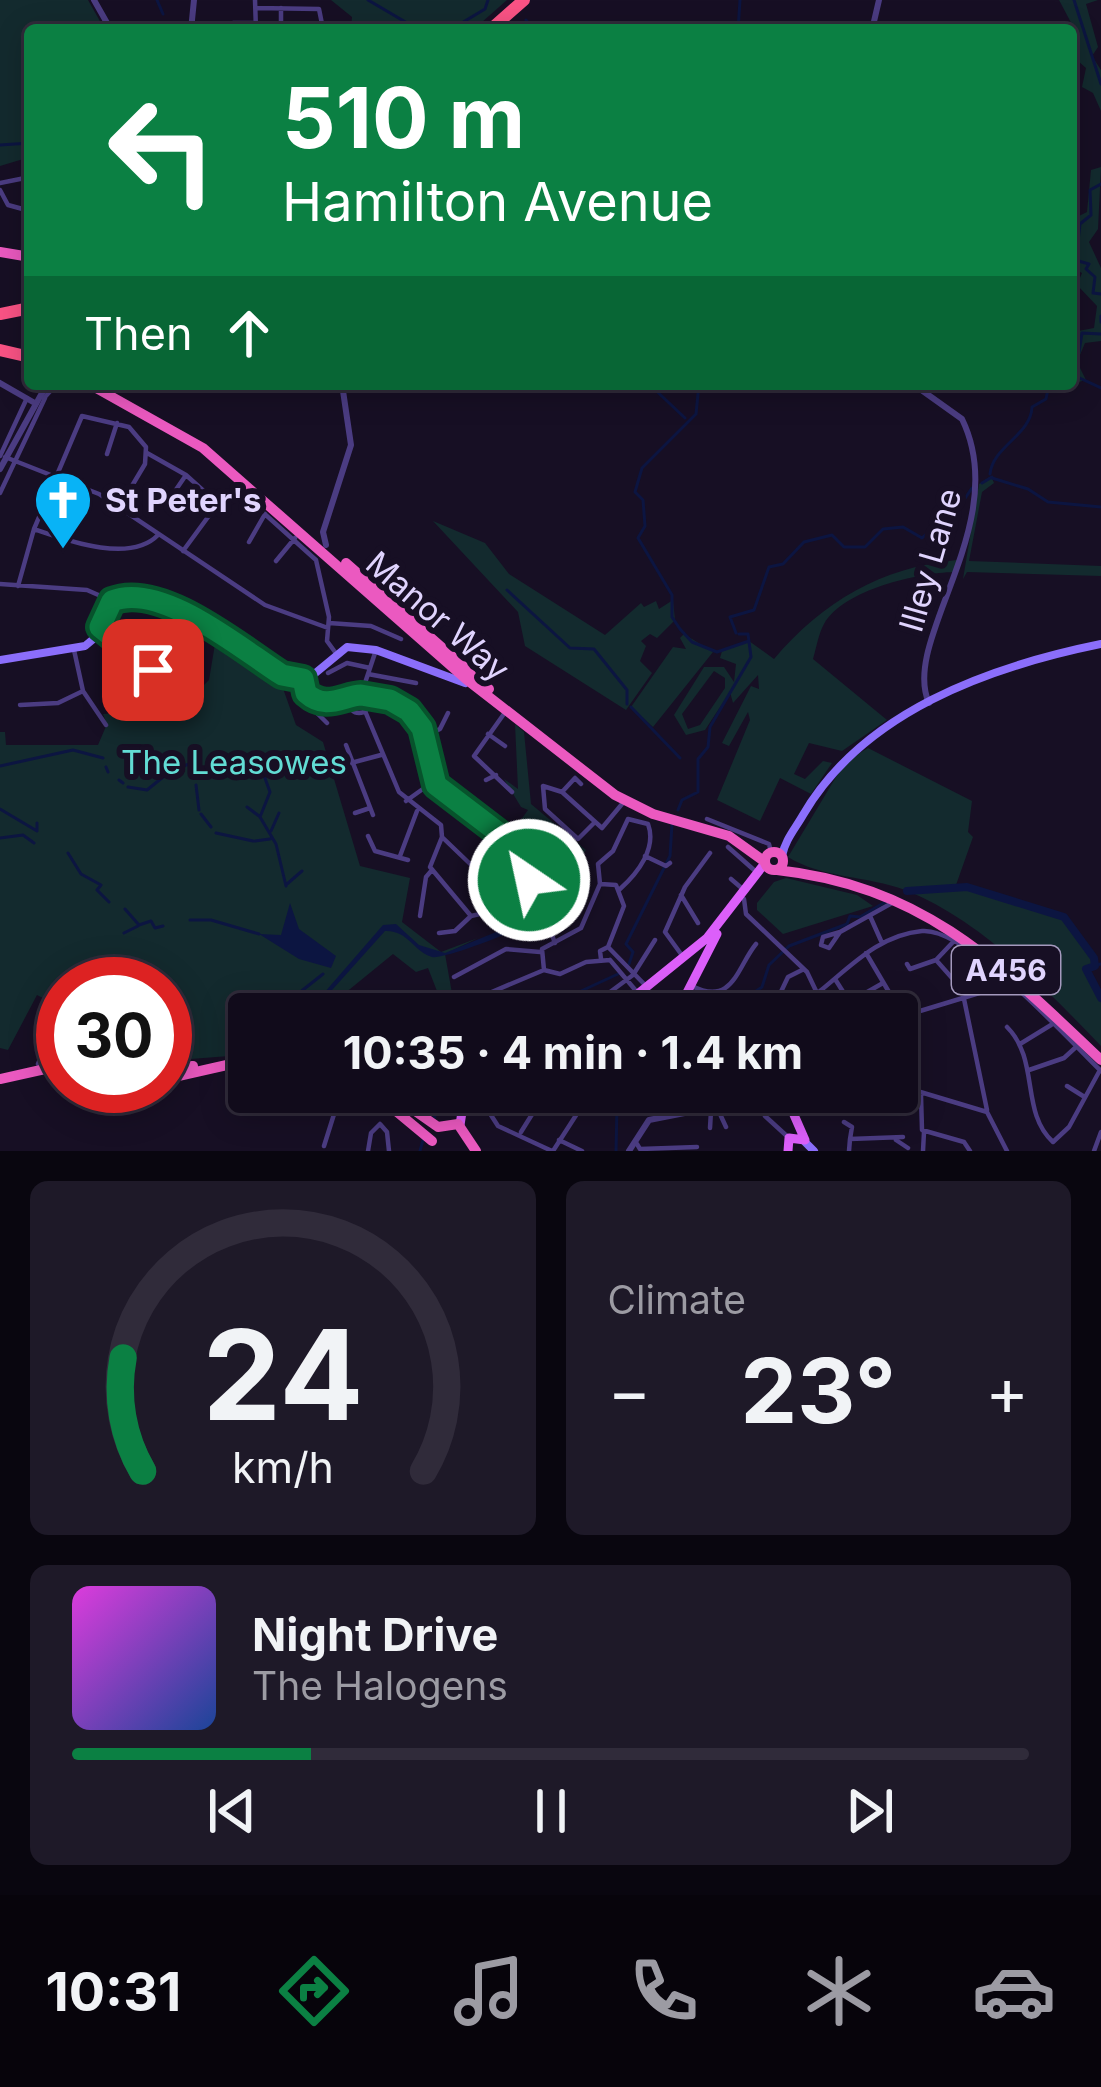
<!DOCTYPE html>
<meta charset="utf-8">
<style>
:root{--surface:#110b1b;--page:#1e1928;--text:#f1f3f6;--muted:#9c9ba3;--line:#302b3a;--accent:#0b8043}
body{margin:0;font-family:Inter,sans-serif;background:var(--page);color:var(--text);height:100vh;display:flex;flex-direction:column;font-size:45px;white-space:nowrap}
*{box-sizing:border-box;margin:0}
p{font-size:39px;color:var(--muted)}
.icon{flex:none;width:66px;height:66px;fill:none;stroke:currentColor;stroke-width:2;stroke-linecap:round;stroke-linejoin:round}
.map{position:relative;height:1151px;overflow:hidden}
.sheet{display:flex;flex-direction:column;gap:30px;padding:30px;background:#09060f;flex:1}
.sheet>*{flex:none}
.top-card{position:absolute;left:24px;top:24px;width:1053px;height:366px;border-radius:12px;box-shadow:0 6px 30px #0003,0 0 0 3px var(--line);background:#0b8043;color:#fff;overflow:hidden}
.speed{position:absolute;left:36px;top:957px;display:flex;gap:24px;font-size:60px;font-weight:700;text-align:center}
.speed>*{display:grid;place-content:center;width:156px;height:156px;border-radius:50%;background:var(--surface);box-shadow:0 6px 30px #0003,0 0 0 3px var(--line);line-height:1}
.speed .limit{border:18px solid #d22;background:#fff;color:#111}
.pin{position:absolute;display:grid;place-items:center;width:102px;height:102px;color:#fff;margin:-51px;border-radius:24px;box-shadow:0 6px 18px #0006}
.me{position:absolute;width:132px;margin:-66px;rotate:326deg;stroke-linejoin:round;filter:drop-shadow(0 0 9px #0008)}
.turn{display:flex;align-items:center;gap:42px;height:252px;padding:0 60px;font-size:54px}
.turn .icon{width:156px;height:156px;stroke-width:2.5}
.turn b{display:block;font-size:84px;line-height:102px}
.then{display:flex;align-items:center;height:114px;padding:0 60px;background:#0003;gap:24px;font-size:45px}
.big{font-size:90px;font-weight:700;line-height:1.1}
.sheet .widget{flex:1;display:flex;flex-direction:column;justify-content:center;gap:18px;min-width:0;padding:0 42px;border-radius:18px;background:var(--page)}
.sheet .dial{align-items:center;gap:0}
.dial svg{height:312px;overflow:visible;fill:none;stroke:var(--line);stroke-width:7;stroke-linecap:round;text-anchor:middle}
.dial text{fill:var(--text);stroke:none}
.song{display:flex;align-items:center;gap:36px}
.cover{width:144px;height:144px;border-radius:18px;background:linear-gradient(135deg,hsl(300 70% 55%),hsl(220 70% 35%))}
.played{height:12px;border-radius:6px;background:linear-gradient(90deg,var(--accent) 25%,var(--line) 25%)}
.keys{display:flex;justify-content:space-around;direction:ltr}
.heat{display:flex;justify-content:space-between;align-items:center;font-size:66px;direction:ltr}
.sheet .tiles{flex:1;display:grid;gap:30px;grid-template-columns:1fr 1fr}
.widget:last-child{grid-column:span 2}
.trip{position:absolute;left:228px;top:993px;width:690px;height:120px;border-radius:12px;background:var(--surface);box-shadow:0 6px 30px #0003,0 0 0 3px var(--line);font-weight:700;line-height:120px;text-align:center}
.tabs{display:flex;height:192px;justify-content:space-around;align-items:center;background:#07040b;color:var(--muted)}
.tabs .icon{width:84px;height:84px}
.tabs .selected{color:var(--accent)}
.tabs b{font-size:54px;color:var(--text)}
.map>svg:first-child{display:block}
</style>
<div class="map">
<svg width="1101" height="1151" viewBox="0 0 1101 1151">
<rect width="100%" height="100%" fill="#170f24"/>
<path fill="#132a2e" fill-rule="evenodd" d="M0,0h88l17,30h-75v127l-30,9z
M331,0h176l-34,30h-122l1,-13z
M1059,0h39l-12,4 12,43 -6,9 9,14v41l-8,-18 -11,-6 4,-19 -8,-7 -2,-29z
M1101,167l-3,62 -9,13 12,26v73l-16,2 -8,19 9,18 -15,4 7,-53 16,-3 3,-22 -20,-21 5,-12 -11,-6v-12l5,1 -5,-15 8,-10v-15l8,-4 4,-42z
M991,476l3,7 -12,9 -13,69 132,5v10l-134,-4 -4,7 16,-95z
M433,521l52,22 24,31 96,61 36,-32 3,4 12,-6 3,8 14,-9 2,20 -18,18 -7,-4 -9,7 5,5 -6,15 12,12 -26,37 -101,-64 -7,-34z
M957,560l-3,12c-36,1 -110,17 -130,52 -5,8 -8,25 -11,35l74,61 -45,31 -33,-8 -15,31 11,5 18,-18 9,2 -21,31 -31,-16 -20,43 -43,-21 33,-80 -2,-8 -19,34 -7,-3 29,-57 8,3 -1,-14 -25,28 -3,-11 -25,38 -19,5 -12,-20 30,-48h20l10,15 2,-18 -16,-6 2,-7 27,-10 25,18c48,-57 108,-92 183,-99zM714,671l11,7v10l-25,37 -12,4 -6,-15z
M684,634l29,18 -60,75 -22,-20 42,-60 13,2 -6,-11z
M216,638l64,42 16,45 27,17 37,124 50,12 -8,44 39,30 37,-14 -33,16 10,56 -11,-1 -16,-41 -12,4 -23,-18 -65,53 -20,7h-59v38l-7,3 -77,6v-77h-102v24l-26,-13 -29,55 -8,-2v-316h5l1,13h92l9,-21 -4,-10 52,-3 9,-10 17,7 28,-28z
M515,724l9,8 7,72 55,46 -5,7 -15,-7 -16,44 -6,-2 3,-26 -6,-15 -13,5 -5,-7 18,-10 -21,-18 8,-11 -7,-3 -17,-28 14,10z
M868,748l104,53 -4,31 5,5 -17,48 110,30 31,49 -9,6 13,28v48c-57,-59 -120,-126 -196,-156 -37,-14 -84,-12 -117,-33l57,-95z
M786,878l71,17 16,11 -90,28 -26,-24v-7l17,-21z"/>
<path fill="#0c1541" d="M544,892l5,2c-3,9 -6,18 -13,25 -8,8 -92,41 -104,38 -19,-6 -24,-27 -47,-26l-61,68 -60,15 60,-21 59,-68 13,-1 23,21 26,8 80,-33z
M290,903l9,26 37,27 -5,12 -32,-9 -40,-25 22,1z"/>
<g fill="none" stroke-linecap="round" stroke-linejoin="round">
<path stroke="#0c1541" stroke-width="3" d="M157,0l6,14
M368,0l51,30
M1074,0l27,84
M526,20l8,10
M450,30l35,-21 3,-9
M738,30l2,-30
M0,145l30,-2
M1076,257l4,-33 11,-9 -1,-25 11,-6
M1075,260l14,4 -3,5 9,8 -2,16 8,1
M1101,316v6
M1071,359l8,-7 3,-19 19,1
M1071,374l30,14
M649,384l36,34
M699,384l-3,30 -54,54 -7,24 8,8 2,26 -7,12 34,57v22l8,12 12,13 25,10 32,-11
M990,474c3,-28 41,-39 42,-67l14,-8 3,-15
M992,478l36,11 20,13 53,5
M982,483l10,-6
M507,590l63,58 24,1 33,41v14
M736,633l-6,-16 24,-7 15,-43 14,-3 21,-22 28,-7 12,12h21l18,-18 20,-2 19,11 10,-9 9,5 31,-46
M218,641l10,9
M631,707l49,51
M0,766l73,-16 30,8
M106,767l2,5
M261,767l9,25 -10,25 16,27 10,42
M119,780l4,3
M196,785l3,25
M128,787l19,3 26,-21 23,-7v11
M247,807l12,9
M0,809l37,22v-8
M678,810l4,-10 16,-8v-33l10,-12 2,-20 41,-70 -3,-23h-9
M201,814l10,13
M271,831l8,-18
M216,833l37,8
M0,838l23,-3 11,8
M255,841l15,-2
M68,853l13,21 20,11 -4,5 12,12
M287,884l15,-13
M125,909l14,16 12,-4 4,7 8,-2
M190,920h21l48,14
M124,933l14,-7
M629,964l4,-12 -7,-8 44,-88 2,-32
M1096,965l5,-1
M299,993l24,-19
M397,1014l9,-5 41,3 35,-6 60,3 76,-35
M723,1014l39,-27 7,-22 20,-19 58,-22 3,-8 10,1 27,-16
M418,1092l17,25
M420,1151l3,-11
M616,1151l1,-45 11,-14"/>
<path stroke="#0c1541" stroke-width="8" d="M907,891l60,-4 97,30 30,41 1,8 -9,3 15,29"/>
<path stroke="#4b3c82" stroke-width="4.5" d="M255,0l1,30
M256,8l63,1 4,20
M281,8v21
M233,23h23
M0,183l30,-6
M0,190l8,15 22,6
M44,398l10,-11
M147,453l39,22 31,28
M107,454l10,-31
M0,456l27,-58
M5,457l94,37 166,111 63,23
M0,493l45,-95
M173,494l13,-19
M34,529c32,11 96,35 124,6
M249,542l16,-28
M183,551l39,-53 26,1 68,61 13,57 -2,24 8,11
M276,561l19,-23
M0,584l87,6 25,11
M18,586l16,-57 48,-113 47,11 17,20 -1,17 -25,42
M329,623l42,3 30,13
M101,627l58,46 18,-3 11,-20
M74,650l9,41 23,34
M328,673l19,-10 23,5
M368,674l48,9
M303,679l10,20 34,4
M129,685l11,5 13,-20
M349 703a10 10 0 1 1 20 0a10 10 0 1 1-20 0Z
M361,695l15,-45
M369,700c63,-12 46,53 66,83 29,43 110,51 90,114l-14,10 -40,9 -41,-49 12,-30
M317,701v12l10,10
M20,705l38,-2 25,-12
M365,711l34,81 42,33 1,12 48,46
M506,711l-32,45 38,36
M488,734l17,12
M423,737l17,-8 8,-16
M346,745l27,70
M351,763l30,-8
M486,780l10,-5
M581,784l-6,-6 -13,14 40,36 20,-24
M562,792l-19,-6 2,23 33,30 17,-17
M406,801l28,-20
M355,813l15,-5
M707,819l62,25 2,8
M368,836l7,15 33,9
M728,847l26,23
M400,856l17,-45
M645,856l21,10 4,-3
M478,867l20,-20
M731,879l14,12
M600,884l-19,44 -39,21 2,21 16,4 26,-12 24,-2
M600,884l-2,-20 15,-13 15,-32 20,5c9,24 -10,49 -28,65
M601,884l15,1 8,21 -16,41 -8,4 1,8
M681,895l17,28
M744,899l2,15 61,58 20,42
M420,916l6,-39 6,-7
M870,916l12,27
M840,932l-17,5 -2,8 8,3 11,-16 52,-29
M439,933l16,-2 16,-15
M555,943l-5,-13 11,-7
M609,948l37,38
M866,953l30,51 -13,10
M681,954l-16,-22 20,-45 25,-34
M610,960l27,32
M936,960l16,18
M907,964l3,5 26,-9 18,-19
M454,977l52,-28 34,3
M835,979l12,19
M692,986c41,21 45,-19 64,-42
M820,991c31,-25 59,-56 102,-60 45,-4 146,108 179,140
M461,996l26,-2 57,-24
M602,998l31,-23 22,-35
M964,999l23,111
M790,1009l-12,-11 10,-21 16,-8
M861,1014l-6,-15 28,-16
M897,1025l23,-14 89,-27
M1007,1027c33,33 13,85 46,115l16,-15 31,-57
M1020,1044l31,-19
M38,1064l3,-7 22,-3
M1029,1070l35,-12 12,-11
M897,1085l90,27 20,39
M1067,1086l16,10
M702,1092l2,5
M805,1092l12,17 10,-4
M852,1092l4,3
M921,1095l1,35 42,12 6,9
M869,1099l14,-7
M780,1103l-15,13 24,22
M489,1112l4,-8 2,4 -6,4 9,14 54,25
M712,1113l8,1 6,13
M844,1122l8,5 -2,12
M710,1128l1,-17
M521,1132l25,-40
M559,1140l23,11
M896,1140l12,8
M637,1144l3,5 57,-2
M324,1146l17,-54
M368,1151l3,-18 9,-9 7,8 2,19
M553,1151l38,-59
M849,1151l1,-12 53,-2
M923,1151l1,-19
M1094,1151l7,-19"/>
<path stroke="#4b3c82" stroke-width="6" d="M94,0l17,30
M191,30l3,-30
M872,30l7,-30
M0,383l33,19
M913,384l49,35c51,105 -62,221 -33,284
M0,469l47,-85
M326,545l-3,-13 28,-87 -9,-61
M629,1151l20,-31 61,-12 13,-16"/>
<path stroke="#8b6efb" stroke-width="8" d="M0,660l85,-14 12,-10 13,-33c53,-28 132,54 180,75l23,-3 34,-28 29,3 89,33
M782,856c3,-16 13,-27 21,-41 60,-103 185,-148 298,-171
M805,1142l9,9"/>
<path stroke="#dc5ffa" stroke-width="9" d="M613,1014l94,-76 58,-75
M676,1014l41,-80
M784,1092l21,48
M460,1125l5,-33
M788,1151l1,-13 16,2"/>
<path stroke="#eb59c0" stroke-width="10" d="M0,252l30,5
M89,384l114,64 263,231 149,116 38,19 76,22 36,26
M346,563l143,126
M765 861a9 9 0 1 1 18 0a9 9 0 1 1-18 0Z
M777,870c146,16 222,93 324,190
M165,1067l28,-1
M0,1079l63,-14
M165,1079l84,-19
M373,1092l59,49
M388,1092l50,35
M438,1127l20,-3 18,27"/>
<path stroke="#fa5385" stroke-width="12" d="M490,30l34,-30
M0,314l30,-6
M0,350l30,7"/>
</g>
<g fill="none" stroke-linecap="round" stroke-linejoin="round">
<defs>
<path id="route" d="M153,670l-53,-43 12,-26c49,-20 129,48 170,74l21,4 3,14c20,18 37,3 55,2l29,5 19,11 13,17 14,57 85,65 8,11v19"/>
</defs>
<use href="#route" stroke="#07532c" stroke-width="30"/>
<use href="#route" stroke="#0b8043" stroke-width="21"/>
</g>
<defs>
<symbol id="church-pin" viewBox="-11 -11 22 30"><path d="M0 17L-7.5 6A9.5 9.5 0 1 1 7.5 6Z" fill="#08b3f6" stroke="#170f24"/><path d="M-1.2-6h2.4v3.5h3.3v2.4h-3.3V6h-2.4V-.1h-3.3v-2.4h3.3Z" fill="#fff"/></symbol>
</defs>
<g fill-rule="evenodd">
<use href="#church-pin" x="30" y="467" width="66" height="90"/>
</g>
<g text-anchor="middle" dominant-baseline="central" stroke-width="12" stroke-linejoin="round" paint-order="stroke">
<rect fill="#170f24" stroke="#a499bd" stroke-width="3" x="952" y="946" width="108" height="48" rx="9"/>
<g font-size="30" font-weight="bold" fill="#e0d4fe">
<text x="1006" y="970">A456</text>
</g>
<g font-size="33" font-weight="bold" fill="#e0d4fe" stroke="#170f24" text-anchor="start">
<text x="105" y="500">St Peter's</text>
</g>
<g font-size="33" fill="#e0d4fe" stroke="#170f24">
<text transform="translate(930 560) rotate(-74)">Illey Lane</text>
<text transform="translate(438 616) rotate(41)">Manor Way</text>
</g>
<g font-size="33" fill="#62dcd4" stroke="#170f24">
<text x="234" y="762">The Leasowes</text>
</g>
</g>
</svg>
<div class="speed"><div class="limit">30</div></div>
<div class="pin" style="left:153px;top:670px;background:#d93025"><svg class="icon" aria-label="arrive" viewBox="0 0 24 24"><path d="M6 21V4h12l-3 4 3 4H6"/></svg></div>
<svg class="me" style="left:529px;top:880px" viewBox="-20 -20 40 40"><circle r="17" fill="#0b8043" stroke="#fff" stroke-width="3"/><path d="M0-11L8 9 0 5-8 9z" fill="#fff"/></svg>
<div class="trip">10:35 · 4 min · 1.4 km</div>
<div class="top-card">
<div class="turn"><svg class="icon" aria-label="left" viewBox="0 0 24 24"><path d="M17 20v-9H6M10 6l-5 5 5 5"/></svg><div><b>510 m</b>Hamilton Avenue</div></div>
<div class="then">Then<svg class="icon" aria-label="ahead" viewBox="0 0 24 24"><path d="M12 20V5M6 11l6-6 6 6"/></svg></div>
</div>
</div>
<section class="sheet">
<div class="tiles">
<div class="widget dial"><svg viewBox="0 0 100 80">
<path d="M14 69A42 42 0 1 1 86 69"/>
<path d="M14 69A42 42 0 0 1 9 40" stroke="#0b8043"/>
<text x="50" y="56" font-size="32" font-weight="700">24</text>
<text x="50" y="72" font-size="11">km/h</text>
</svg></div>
<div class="widget"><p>Climate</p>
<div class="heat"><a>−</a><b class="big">23°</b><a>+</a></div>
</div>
<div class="widget">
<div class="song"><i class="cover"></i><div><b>Night Drive</b><p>The Halogens</p></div></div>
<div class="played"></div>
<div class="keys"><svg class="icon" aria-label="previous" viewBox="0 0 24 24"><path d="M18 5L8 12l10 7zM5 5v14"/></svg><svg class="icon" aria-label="pause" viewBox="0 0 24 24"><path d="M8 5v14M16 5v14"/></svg><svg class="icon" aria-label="next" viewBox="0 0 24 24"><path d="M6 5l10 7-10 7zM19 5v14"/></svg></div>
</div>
</div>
</section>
<nav class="tabs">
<b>10:31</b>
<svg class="icon selected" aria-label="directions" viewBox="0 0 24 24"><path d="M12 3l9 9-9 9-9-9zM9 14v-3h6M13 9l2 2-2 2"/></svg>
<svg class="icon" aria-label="music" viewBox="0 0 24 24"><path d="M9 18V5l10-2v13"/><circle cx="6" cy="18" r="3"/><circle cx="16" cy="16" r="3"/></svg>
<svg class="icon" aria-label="phone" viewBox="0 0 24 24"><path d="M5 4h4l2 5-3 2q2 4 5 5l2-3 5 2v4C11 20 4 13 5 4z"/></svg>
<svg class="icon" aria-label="climate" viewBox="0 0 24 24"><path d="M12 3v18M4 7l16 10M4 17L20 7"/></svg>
<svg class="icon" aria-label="car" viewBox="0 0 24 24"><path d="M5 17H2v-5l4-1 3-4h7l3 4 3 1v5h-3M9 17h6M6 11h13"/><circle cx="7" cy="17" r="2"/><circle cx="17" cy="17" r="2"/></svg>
</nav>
